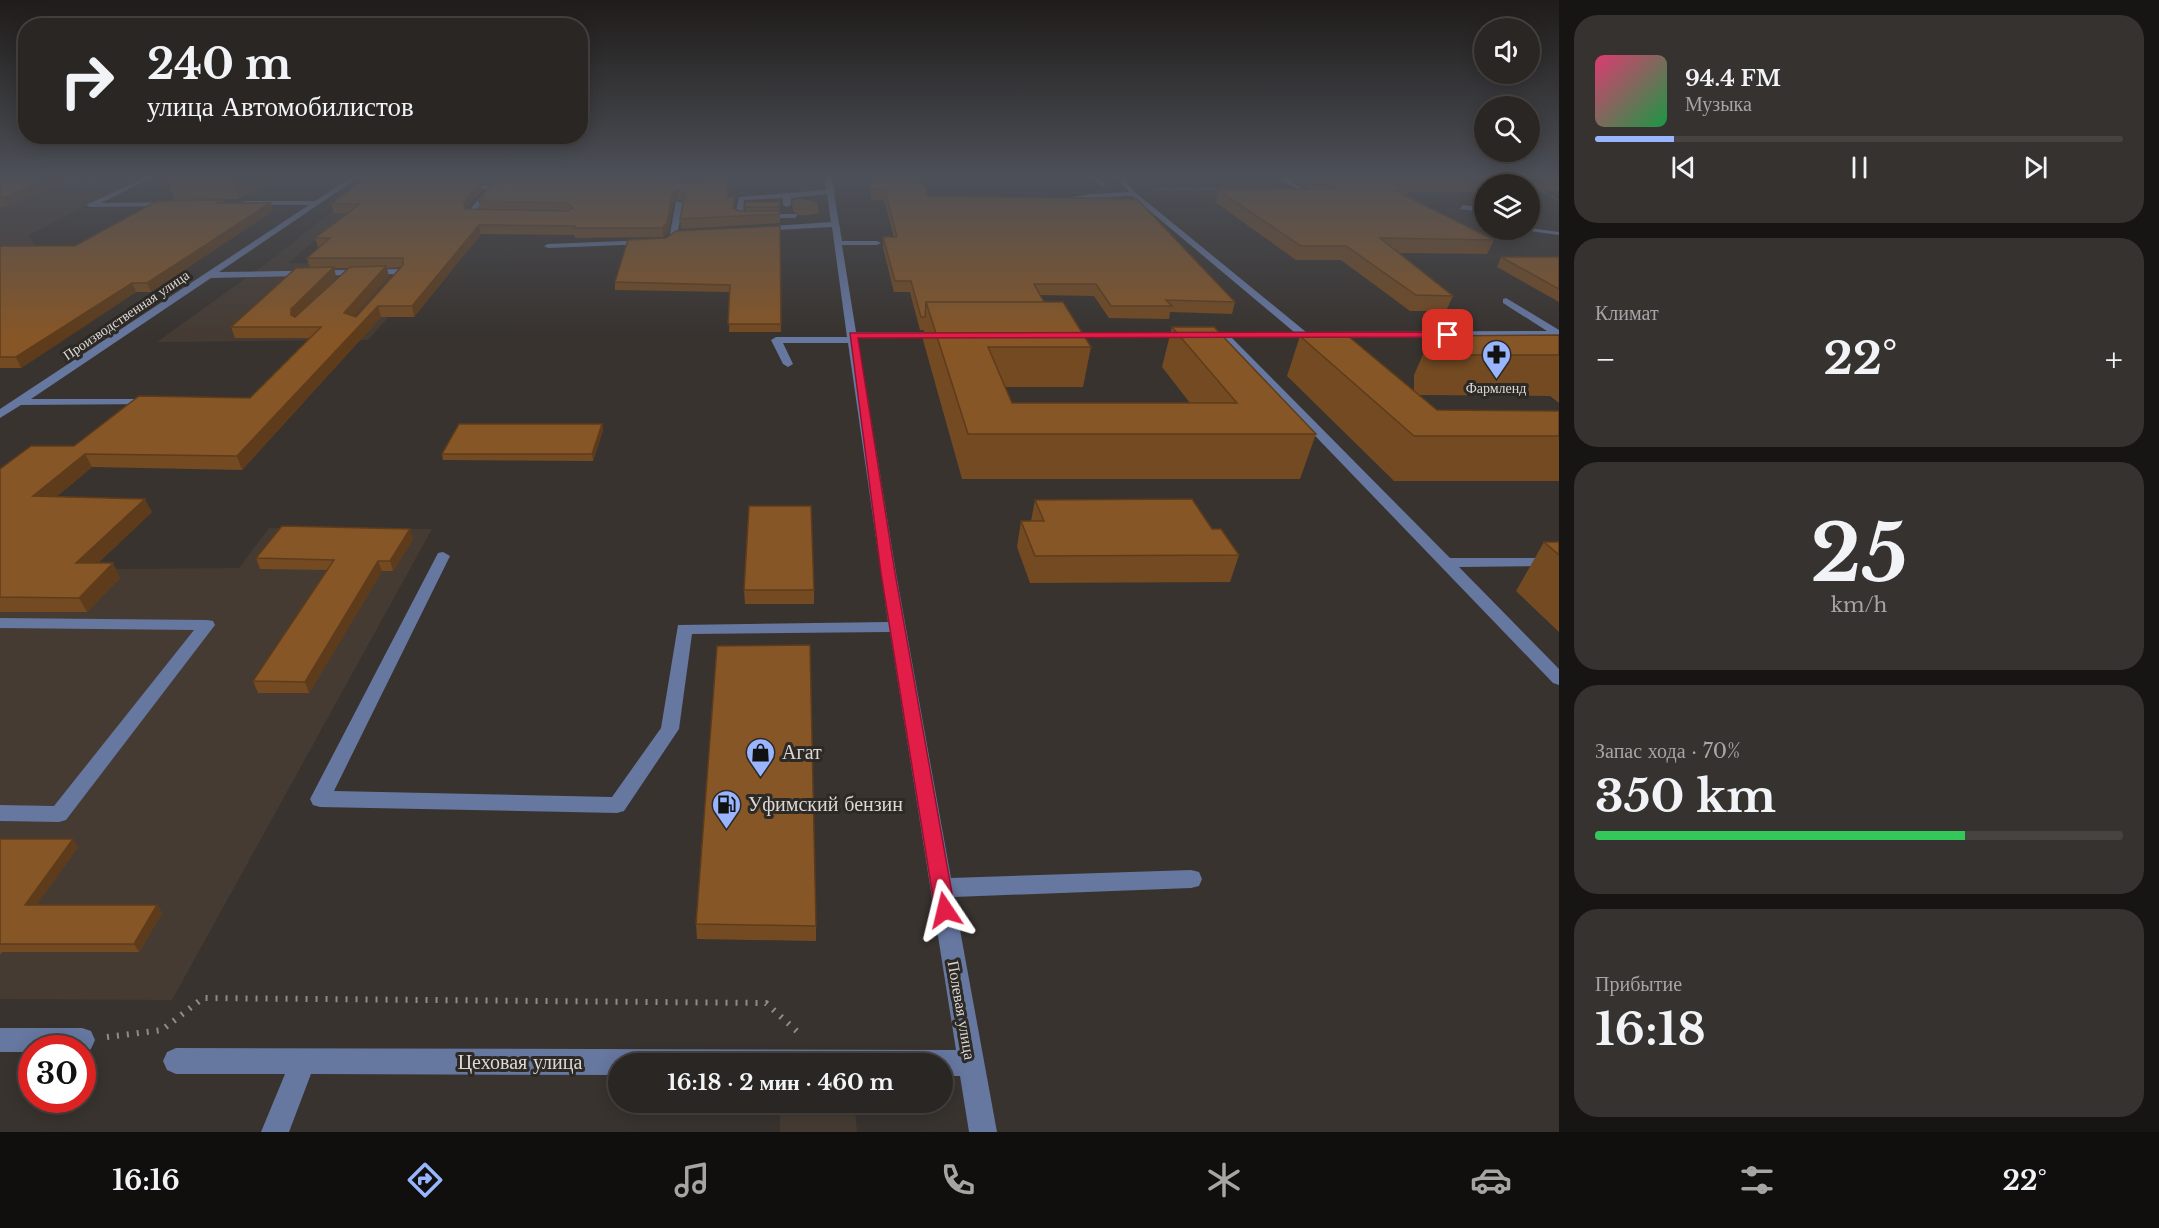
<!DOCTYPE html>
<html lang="ru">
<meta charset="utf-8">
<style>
:root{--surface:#2a2623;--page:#363230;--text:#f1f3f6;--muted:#a5a5a6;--line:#464341;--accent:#98b5fd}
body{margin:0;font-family:"Libre Baskerville",serif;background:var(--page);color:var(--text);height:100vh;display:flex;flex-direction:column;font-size:22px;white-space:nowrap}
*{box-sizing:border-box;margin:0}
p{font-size:20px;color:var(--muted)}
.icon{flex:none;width:33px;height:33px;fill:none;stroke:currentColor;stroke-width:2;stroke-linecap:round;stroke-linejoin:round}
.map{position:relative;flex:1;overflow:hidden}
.panel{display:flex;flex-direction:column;gap:15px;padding:15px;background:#171513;width:600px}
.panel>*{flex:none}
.guide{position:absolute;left:18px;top:18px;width:570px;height:126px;border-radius:24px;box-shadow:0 3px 15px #0003,0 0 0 2px var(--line);background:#2a2623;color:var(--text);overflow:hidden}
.buttons{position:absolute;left:1474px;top:18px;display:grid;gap:12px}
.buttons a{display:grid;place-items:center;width:66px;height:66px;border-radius:50%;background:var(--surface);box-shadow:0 3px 15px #0003,0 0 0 2px var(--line);font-size:30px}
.speed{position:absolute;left:18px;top:1035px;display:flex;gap:12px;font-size:30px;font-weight:700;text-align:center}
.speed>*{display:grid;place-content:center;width:78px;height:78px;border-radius:50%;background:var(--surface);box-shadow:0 3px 15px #0003,0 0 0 2px var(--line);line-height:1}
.speed .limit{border:9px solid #d22;background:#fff;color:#111}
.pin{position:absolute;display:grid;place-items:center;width:51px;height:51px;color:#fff;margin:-26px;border-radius:12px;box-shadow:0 3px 9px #0006}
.me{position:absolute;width:66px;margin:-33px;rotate:350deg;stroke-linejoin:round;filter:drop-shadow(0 0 4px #0008)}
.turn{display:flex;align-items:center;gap:21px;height:126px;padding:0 30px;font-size:27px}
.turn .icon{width:78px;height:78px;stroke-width:2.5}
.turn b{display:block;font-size:42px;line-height:51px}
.big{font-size:45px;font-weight:700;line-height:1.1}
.panel .tile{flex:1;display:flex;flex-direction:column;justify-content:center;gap:9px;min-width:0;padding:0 21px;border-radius:24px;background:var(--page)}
.panel .dial{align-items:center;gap:0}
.dial b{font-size:78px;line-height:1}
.song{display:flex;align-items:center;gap:18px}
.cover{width:72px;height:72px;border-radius:9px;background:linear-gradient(135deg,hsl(340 70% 55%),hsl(140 70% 35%))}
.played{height:6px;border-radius:3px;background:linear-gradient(90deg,var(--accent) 15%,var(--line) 15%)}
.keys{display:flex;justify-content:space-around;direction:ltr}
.heat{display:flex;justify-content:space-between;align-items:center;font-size:33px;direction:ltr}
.charge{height:9px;border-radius:4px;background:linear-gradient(90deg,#34c759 70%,var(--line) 0)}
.trip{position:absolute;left:608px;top:1053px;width:345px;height:60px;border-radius:30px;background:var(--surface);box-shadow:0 3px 15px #0003,0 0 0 2px var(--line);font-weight:700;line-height:60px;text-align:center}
.dock{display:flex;height:96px;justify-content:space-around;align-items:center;background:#110f0e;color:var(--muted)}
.dock .icon{width:42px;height:42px}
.dock .current{color:var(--accent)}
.dock b{font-size:27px;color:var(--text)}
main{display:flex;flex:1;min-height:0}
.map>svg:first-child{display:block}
</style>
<main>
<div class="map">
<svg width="1559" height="1132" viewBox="0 0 1559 1132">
<rect width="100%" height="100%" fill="#38332f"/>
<path fill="#453b33" d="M133,181l-104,54 10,19 -39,20v-92z
M357,192h16l-85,71h149l-69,77 -211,2 110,-79z
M269,528l163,1 -260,471 -172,-1v-429l239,-2z
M855,1108l2,24h-77v-17z"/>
<path fill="#714d2b" d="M800,199l17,3 2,11c-9,2 -19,5 -26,-2l-1,-11z"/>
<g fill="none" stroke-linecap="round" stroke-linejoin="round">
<path stroke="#8f8b88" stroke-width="1.5" stroke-dasharray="1 2" stroke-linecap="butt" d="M61,181h41
M265,182l53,-1
M1544,188l-2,4 17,8
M1155,189h115"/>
<path stroke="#8f8b88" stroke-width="6" stroke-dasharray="2 8" stroke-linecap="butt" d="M107,1037l55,-7 41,-32 563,5 35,32"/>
<path fill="#6677a0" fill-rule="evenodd" d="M146,177h7l-52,26 70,-1 3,4 -84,1 -4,-2z
M352,177h7l-140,95 185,-3 1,2 -12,15 -7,-2 8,-10 -183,4 -180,121h120l6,3 -2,2 -134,1 -21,13v-9l309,-204h-63l-3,-4h72z
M636,177h6l-1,4h39l3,2 -3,2h-39l-7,-3z
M825,177h6l4,14 -1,2 8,48h35l4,2 -4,2h-35l14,87h87l5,3 -5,3h-85l38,235 55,305 240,-8 8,2 3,7 -3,7 -8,2 -237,9 43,235h-28l-9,-56h-18v-12h-324v11l-307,-1 -22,58h-28l24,-58h-109l-9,-4 -4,-9 4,-9 9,-4 780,2 -66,-418 -198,2 -13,95 -55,82 -7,2 -297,-6 -7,-2 -3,-6 128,-246 5,-1 7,4 -116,235 278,6 49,-69 17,-103 210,-3 -40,-279h-65l10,21 -5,3 -5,-3 -12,-24 5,-3h71l-15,-110 -73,4 -4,-2 4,-2 72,-5 -4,-28 -36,4v7l-4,2 -4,-2v-7l-39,2 -1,14h55l-3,4h-56l-4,-2 4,-19 87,-7z
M1091,177h6l9,8 -5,1z
M1116,177h6l14,16 170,139 241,-1 -44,-28v-4l3,-1 53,32v7l-327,1 218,220h109v8l-100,1 100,102v16l-6,-2 -332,-345 -162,-1 -1,-2 5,-3h231l-162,-136 -42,2 -33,5 -4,-2 37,-7 39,-2z
M1277,177h7l19,12 -5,1z
M459,184l32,2 2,3 -18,23 12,2v4l-21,-4 21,-25 -26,-2z
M676,201l7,2 -5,28h19v4l-23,1 -4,-2z
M1463,205l22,3v4l-25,-3z
M1530,228l29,4v3l-36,-5z
M650,240l1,2 -4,2 -99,4 -4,-2 4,-2z
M0,618l207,2 6,1 2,4 -149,195 -7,2 -59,-1v-16l54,1 140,-176 -194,-2z
M0,1028h82l9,3 4,9 -4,9 -9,3v-4h-50v4h-32z"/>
</g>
<path fill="#734a22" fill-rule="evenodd" d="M0,177h75l-67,30h-8z
M177,177h99l-37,22 -64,1 -7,-19z
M374,177h261l4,2h12l1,4h53l2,-6h23l-2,20 7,9 -1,3 5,2h6l1,-9h33l1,21 -99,6 -1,-10 3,-17 -5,-3 -5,4 -5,29 -5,5 -88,1 -1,-3 -93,-1 -67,83h-33l-139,153 -150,-3 -36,30 96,15 -54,51 22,15 -33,34h-87v-143l74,-23 176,-48 60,-60h-75l-4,-11 79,-59 -3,-10 12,-11h-1l-3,-9 33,-25h-14l-3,-9 150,-22 1,8 -16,19 14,1 -1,-9 11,-16 -5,-3 -110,-1zM401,267l-45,50 -2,-1 35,-40 -2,-8zM334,268h15l-36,33 23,-24z
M644,177h12l-1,2h-11z
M867,177h54l7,19 307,106 -3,12 -62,-2 -1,7 -60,-1 -15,-22 -54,-1 4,7 47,45 -8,40h-78l7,16h178l-28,-36 10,-40 144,107 -16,45h-338l-39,-139 1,-10h-4l-10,-38h-16l-11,-44v-11h11l-10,-37h-12z
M1287,177h272v14h-29v-7h-45v8h-77l-1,4 87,44 -7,14 -89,-1 55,43 -7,15h-36l-69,-51h-45l-81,-58 3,-12 92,-1z
M223,200l1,3 49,8 -122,81h-15l-115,76h-21v-122h75z
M780,226l1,106h-52l1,-40 -115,-2v-8l51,-44z
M1501,257h58v45l-62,-35z
M1559,335v68l-9,-7 -131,-1 18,15 122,1v70h-165l-107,-105 13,-40 114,55v-16l17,-39z
M602,424l1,6 -10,31 -150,-1 -1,-6z
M1035,500l177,29 27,26 -9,27 -200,1 -13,-36 4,-26h10z
M413,539l-20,32h-11l-73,122h-51l-5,-12 74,-111 -67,-1 -4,-11z
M1544,542h15v90l-43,-41z
M744,590h70v14h-69z
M0,839l78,8 -42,58h121l5,8 -23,39h-137l-2,3z
M696,924l120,2v15l-119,-2z"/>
<path fill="#5e3c1b" d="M52,177h23l-67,30 -5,-9z
M240,177h36l-37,22 -6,-19z
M729,177h1l-3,29v-9z
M481,182l1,8 -17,21 -1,-9z
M677,190l1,9 -5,4 -5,29 -5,5 -1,-9 10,-34z
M270,203l3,8 -122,81 -4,-9z
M479,225l2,9 -67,83 -2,-11z
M386,266l3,10 -42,48 -3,-11z
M334,267l2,10 -42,42 -3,-4v-6z
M132,283l4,9 -115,76 -5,-11z
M378,306l3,11 -139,153 -5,-14z
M602,424l1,6 -10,31 -1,-7z
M85,454l7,13 -51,43 -8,-14z
M145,499l7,13 -69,65 -7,-14z
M410,529l3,10 -20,32 -3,-10z
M378,561l4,10 -73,122 -4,-11z
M113,563l7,15 -33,34 -8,-14z
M73,839l5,8 -47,66 -6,-8z
M157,905l5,8 -23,39 -5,-8z"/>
<path fill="#865627" stroke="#5e3c1b" stroke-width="1.5" d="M0,177h52l-49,21h-3z
M177,177h63l-7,3 -65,1z
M488,177h147l4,2h12l-1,4h55l2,-6h22l-2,20h8l-2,11 6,3h41v3l-100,5 5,-24 -8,-5 -5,4 -5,29 -5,5h-89l2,-2 -96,-1 -67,81h-34l-141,150 -152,-2 -52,42 112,3 -69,64h37l-34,35 -79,-1v-128l31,-23h43l65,-50 111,2 71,-71h-90l65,-59 38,-1 -43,42v6l4,2 55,-50 36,-1 -42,47 12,4 47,-52v-7h-96l23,-20h-15l45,-34h-29l31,-23 119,1 -17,20 1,7 102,2 6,-3 -6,-5 -88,-2 15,-21z
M869,177h52l7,19 209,3 98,103 -69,-2 6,6h-61l-15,-22h-62l10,18h-118l-1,15h-4l-10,-36h-16l-12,-44h14l-12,-47h-13z
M1314,177h245v2l-174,1 24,11h-13l98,49 -114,-2 73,58 -37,-1 -70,-49h-45l-83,-56 120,-1z
M223,200l-5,3h52l-123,80h-15l-116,74h-16v-111h75l82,-45z
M746,202h33v5h-34z
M780,226l1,98h-53l2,-39 -115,-3 13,-42 38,-2 10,-7z
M1501,257h58v32z
M926,302h137l28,45h-103l24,56h225l-65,-76h42l102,107h-348z
M1559,335v20h-128v-19z
M1300,336h48l89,74 122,1v25h-145z
M459,424h143l-10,30h-150z
M1192,499l20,30h9l18,26 -204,1 -14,-35h23l-9,-21z
M749,506h62l3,84h-70z
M282,526l128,3 -20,32h-12l-73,121 -52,-1 81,-121 -78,-2z
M1544,542h15v13z
M810,645l6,281 -120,-2 21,-278z
M0,839h73l-48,66h132l-23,39h-134z"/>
<linearGradient id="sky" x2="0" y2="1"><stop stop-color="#1f1c1a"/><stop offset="0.53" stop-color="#4d5058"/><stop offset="1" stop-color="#4d5058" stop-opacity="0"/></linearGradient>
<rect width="1559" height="335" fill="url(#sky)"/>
<path fill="#e11d48" stroke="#92132f" stroke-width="1.5" d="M1448,332l5,3 -2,2 -593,1 37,235 60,337 -3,6 -7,3 -7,-3 -3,-6 -54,-337 -31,-240z"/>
<defs>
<symbol id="pharmacy-pin" viewBox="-11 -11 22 30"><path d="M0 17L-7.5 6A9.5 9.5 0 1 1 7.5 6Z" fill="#98b5fd" stroke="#2d2925"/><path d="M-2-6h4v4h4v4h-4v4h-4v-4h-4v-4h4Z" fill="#111"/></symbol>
<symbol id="shop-pin" viewBox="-11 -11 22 30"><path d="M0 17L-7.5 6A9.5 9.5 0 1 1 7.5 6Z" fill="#98b5fd" stroke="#2d2925"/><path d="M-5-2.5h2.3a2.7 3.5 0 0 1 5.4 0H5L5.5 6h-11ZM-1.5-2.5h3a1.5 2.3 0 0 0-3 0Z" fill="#111"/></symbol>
<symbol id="fuel-pin" viewBox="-11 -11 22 30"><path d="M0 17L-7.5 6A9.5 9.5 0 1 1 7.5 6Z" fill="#98b5fd" stroke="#2d2925"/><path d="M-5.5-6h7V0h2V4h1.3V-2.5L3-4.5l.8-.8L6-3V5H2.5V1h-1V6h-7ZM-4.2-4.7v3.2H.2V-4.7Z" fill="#111"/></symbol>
</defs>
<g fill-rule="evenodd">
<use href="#pharmacy-pin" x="1480" y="338" width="33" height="45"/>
<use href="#shop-pin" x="744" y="736" width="33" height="45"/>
<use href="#fuel-pin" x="710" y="788" width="33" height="45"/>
</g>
<g text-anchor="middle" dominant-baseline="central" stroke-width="6" stroke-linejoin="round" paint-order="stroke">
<g font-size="14" fill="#dbd8d6" stroke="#2d2925">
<text transform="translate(126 315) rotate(-34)">Производственная улица</text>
</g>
<g font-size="14" fill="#dbd8d6" stroke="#2d2925">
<text x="1496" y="388">Фармленд</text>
</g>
<g font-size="16" fill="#dbd8d6" stroke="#2d2925">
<text transform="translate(962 1010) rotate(80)">Полевая улица</text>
</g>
<g font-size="20" fill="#dbd8d6" stroke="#2d2925" text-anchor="start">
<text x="782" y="752">Агат</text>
<text x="748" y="804">Уфимский бензин</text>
</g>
<g font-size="20" fill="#dbd8d6" stroke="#2d2925">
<text x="520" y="1062">Цеховая улица</text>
</g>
</g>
</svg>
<div class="buttons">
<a><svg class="icon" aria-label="sound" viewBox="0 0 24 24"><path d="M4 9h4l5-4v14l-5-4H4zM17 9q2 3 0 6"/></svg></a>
<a><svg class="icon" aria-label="search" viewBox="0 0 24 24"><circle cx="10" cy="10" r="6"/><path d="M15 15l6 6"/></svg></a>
<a><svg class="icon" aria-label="layers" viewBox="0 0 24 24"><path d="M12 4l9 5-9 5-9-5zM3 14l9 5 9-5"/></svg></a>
</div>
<div class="speed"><div class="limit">30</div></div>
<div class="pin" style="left:1448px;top:335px;background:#d93025"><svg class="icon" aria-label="arrive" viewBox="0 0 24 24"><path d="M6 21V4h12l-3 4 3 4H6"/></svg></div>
<svg class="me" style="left:945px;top:910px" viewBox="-20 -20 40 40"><path d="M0-17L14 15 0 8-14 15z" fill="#e11d48" stroke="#fff" stroke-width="4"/></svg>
<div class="trip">16:18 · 2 мин · 460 m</div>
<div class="guide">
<div class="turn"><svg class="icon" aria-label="right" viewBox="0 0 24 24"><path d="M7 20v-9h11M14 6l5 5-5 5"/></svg><div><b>240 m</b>улица Автомобилистов</div></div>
</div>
</div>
<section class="panel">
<div class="tile">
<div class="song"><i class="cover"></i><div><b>94.4 FM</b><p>Музыка</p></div></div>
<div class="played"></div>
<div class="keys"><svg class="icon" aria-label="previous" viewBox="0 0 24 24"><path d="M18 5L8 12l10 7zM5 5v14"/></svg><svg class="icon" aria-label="pause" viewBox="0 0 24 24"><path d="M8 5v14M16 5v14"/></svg><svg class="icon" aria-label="next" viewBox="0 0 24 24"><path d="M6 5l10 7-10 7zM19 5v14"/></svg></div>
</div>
<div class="tile"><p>Климат</p>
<div class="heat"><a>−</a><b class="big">22°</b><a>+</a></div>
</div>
<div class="tile dial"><b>25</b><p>km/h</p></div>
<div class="tile"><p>Запас хода · 70%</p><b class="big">350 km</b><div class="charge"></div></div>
<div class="tile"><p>Прибытие</p><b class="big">16:18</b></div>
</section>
</main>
<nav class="dock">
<b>16:16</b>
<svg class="icon current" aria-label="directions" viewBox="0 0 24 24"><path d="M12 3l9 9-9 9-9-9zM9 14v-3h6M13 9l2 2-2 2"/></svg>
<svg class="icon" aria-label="music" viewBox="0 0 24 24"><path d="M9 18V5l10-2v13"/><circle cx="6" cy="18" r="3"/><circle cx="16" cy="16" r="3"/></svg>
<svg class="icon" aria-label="phone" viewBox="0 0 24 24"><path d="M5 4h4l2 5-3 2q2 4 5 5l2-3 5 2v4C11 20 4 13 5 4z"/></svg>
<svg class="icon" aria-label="climate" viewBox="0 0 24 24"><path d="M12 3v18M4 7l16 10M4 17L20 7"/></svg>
<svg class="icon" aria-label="car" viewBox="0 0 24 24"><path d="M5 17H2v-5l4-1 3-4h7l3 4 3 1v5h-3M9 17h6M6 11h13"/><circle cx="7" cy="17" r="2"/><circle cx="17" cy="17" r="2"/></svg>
<svg class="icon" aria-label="filters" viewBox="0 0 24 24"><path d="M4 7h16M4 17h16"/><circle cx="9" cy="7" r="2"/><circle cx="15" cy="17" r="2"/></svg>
<b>22°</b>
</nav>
